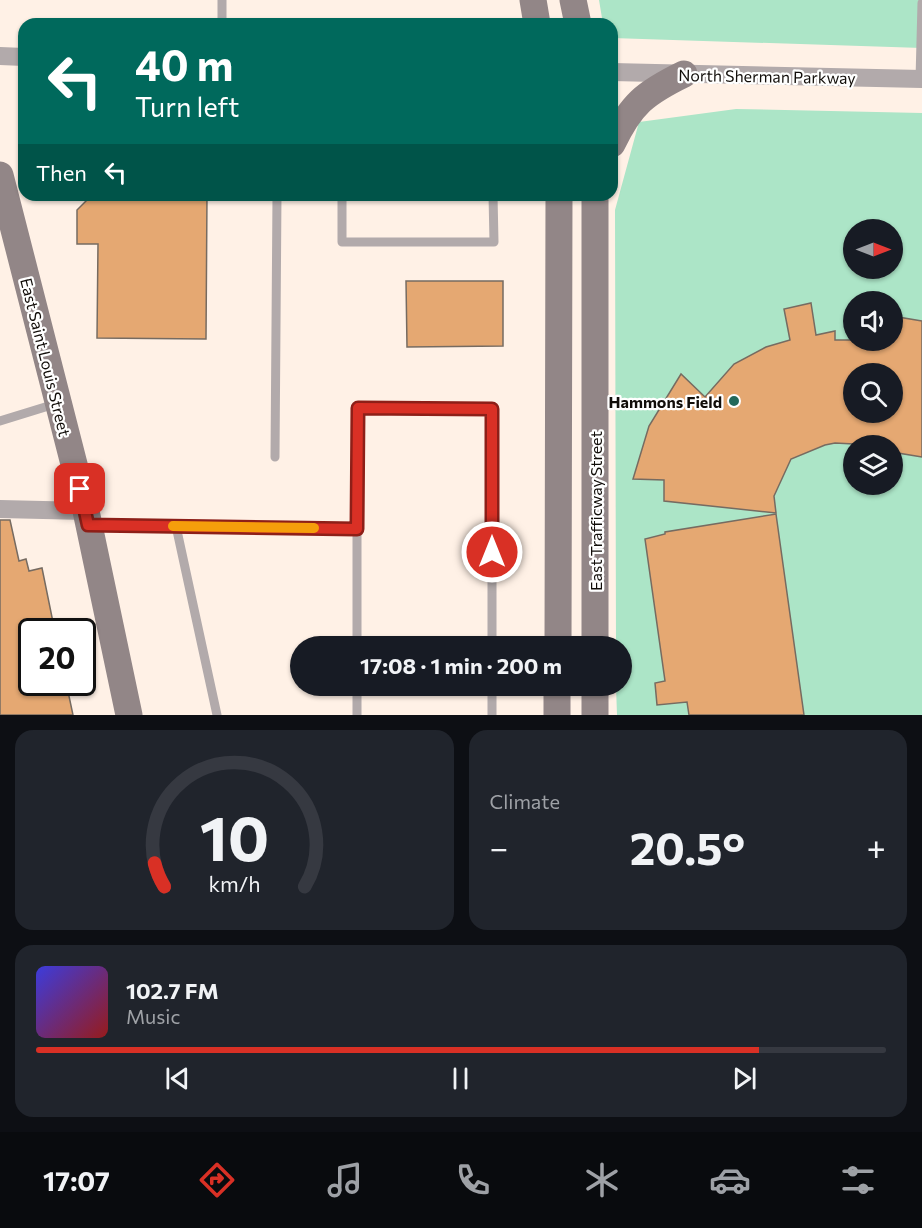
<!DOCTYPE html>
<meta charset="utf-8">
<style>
:root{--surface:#171b24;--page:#20242c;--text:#f1f3f6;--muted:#9ea1a6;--line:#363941;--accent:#d93025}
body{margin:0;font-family:Commissioner,sans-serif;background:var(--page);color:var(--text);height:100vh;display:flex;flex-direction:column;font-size:22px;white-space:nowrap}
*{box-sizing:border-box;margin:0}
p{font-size:20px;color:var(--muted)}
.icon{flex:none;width:33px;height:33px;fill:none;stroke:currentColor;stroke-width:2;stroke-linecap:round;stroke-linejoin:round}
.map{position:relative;height:715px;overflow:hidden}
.details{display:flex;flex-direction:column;gap:15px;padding:15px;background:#0d0f14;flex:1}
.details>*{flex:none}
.top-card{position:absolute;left:18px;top:18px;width:600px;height:183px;border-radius:18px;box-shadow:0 2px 4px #0004;background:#00695c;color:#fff;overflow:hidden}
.needle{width:39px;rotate:90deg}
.buttons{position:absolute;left:843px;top:219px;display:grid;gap:12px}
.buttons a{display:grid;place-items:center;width:60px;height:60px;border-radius:50%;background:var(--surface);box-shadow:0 2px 4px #0004;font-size:30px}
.speed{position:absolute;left:18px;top:618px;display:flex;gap:12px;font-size:30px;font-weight:700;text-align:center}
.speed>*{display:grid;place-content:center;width:78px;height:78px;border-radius:50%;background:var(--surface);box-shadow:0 2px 4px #0004;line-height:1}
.speed .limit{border:3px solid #111;border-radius:9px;background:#fff;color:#111}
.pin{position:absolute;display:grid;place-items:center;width:51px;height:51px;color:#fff;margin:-26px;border-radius:12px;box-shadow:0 3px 9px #0006}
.me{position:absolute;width:66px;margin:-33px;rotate:0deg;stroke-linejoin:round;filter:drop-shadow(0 0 4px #0008)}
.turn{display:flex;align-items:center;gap:21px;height:126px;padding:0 18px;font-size:27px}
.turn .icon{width:78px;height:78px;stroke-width:2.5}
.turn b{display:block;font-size:42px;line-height:51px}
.then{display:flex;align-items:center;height:57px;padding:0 18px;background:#0003;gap:12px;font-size:22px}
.big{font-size:45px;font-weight:700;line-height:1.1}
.details .card{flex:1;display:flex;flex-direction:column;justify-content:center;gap:9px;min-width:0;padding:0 21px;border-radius:18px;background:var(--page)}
.details .dial{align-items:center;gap:0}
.dial svg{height:156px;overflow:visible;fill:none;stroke:var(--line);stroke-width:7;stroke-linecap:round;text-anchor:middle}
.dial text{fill:var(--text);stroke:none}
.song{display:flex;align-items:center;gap:18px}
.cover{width:72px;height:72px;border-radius:9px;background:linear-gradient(135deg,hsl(240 70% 55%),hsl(0 70% 35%))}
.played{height:6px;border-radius:3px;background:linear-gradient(90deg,var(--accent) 85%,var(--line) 85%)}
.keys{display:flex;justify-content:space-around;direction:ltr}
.heat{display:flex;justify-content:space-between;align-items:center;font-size:33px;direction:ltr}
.details .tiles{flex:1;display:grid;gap:15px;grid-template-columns:1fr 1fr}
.card:last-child{grid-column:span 2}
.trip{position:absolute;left:290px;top:636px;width:342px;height:60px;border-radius:30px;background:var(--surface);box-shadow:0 2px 4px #0004;font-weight:700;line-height:60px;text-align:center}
.menu{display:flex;height:96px;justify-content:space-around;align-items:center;background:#090b0e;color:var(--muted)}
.menu .icon{width:42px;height:42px}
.menu .active{color:var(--accent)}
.menu b{font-size:27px;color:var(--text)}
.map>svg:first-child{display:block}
</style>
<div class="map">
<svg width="922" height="715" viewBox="0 0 922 715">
<rect width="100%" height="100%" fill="#fff1e6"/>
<path fill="#ace5c7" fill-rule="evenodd" d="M599,0h323v48l-310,-10v-14h-9z
M736,109l186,4v602h-305l-1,-29h5v-40h-5l-1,-436 24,-88zM854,230h38v38h-38zM854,302h38v38h-38zM854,374h38v38h-38zM854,446h38v38h-38z"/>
<path fill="#e5a872" stroke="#766b61" stroke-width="1.5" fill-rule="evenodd" d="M92,195h115l-1,144 -109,-1 1,-94h-21v-34z
M406,281h97v65l-96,1z
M811,303l5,32 19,-4v9h57v-24l30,5v136l-30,-5v-6l-57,-3 -10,2 -34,14 -17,37 2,17 -112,-12v-21l-31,-1 16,-53 32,-52 24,23 29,-33 32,-17 24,-7 -6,-31zM854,374h38v38h-38z
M776,514l28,201h-115l-2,-13 -30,3 -2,-22 10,-2 -20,-142 20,-5v-2z
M0,520h10l9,41 7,-2 3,12 13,-3 13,64h-23v50h34l7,33h-73z"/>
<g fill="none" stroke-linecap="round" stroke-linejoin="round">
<path stroke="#b2aaab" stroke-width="9" d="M222,24v-24
M920,79l2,-76
M342,195v47h152l-1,-47
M0,421l55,-17
M275,457l2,-262
M91,525l266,4v117
M176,526l41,189
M357,529l1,-121 134,1v237
M357,715v-29
M492,715v-29"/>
<path stroke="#b2aaab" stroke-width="18" d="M0,56l24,1
M612,72l310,7
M0,509l86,2"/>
<path stroke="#928687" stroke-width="27" d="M533,0l4,24
M573,0l5,24
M612,144c19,-40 33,-51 72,-70
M0,175l86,336 43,204
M595,195v451
M558,646l1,-451
M557,715v-29
M595,715v-29"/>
</g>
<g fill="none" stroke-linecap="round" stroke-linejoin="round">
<defs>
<path id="route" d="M80,489l8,36 269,4 1,-121 134,1v143"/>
</defs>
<use href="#route" stroke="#8d1f18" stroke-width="15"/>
<use href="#route" stroke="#d93025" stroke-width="10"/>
<path stroke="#f59e0b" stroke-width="10" d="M173,526l141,2"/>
</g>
<circle fill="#23685a" stroke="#fff" stroke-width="2" cx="734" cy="401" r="6"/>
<g text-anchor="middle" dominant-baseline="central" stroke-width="4.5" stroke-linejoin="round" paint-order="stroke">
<g font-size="16" fill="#110d09" stroke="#fff">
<text transform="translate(767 76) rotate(1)">North Sherman Parkway</text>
<text transform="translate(46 357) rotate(76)">East Saint Louis Street</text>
<text transform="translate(595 511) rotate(-90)">East Trafficway Street</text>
</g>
<g font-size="16" font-weight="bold" fill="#110d09" stroke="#fff" text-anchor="end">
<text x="722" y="401">Hammons Field</text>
</g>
</g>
</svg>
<div class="buttons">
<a><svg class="needle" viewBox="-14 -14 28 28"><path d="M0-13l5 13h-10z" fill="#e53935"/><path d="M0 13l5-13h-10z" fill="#9ea1a6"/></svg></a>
<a><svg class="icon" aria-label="sound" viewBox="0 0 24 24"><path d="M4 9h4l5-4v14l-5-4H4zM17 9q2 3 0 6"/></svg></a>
<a><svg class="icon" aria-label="search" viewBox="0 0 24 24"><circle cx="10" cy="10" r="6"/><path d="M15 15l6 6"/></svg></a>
<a><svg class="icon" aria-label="layers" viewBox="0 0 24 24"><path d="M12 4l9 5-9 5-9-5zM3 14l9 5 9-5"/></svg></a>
</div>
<div class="speed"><div class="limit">20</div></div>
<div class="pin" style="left:80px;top:489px;background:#d93025"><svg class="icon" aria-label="arrive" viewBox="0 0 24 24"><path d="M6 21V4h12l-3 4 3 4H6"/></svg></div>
<svg class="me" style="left:492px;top:552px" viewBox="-20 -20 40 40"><circle r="17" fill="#d93025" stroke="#fff" stroke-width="3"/><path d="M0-11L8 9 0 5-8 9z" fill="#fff"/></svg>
<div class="trip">17:08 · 1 min · 200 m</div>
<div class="top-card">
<div class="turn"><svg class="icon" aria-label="left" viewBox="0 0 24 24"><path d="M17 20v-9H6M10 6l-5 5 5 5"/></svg><div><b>40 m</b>Turn left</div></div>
<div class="then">Then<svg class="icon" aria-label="left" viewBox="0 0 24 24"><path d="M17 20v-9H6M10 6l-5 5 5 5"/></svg></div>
</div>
</div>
<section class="details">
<div class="tiles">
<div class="card dial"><svg viewBox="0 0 100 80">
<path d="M14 69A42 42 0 1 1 86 69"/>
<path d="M14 69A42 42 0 0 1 9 57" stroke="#d93025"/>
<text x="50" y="56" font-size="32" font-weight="700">10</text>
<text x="50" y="72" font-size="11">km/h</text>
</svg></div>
<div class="card"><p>Climate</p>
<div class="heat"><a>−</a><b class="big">20.5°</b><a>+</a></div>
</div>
<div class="card">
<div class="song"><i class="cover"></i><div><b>102.7 FM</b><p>Music</p></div></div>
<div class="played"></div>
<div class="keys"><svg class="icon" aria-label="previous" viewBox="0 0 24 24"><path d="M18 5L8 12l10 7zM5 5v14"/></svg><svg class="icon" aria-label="pause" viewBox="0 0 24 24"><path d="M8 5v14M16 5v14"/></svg><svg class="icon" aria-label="next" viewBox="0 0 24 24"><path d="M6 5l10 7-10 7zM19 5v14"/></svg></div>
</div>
</div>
</section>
<nav class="menu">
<b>17:07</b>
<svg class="icon active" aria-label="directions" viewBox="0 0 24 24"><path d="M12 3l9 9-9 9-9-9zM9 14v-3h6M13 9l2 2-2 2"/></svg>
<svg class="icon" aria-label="music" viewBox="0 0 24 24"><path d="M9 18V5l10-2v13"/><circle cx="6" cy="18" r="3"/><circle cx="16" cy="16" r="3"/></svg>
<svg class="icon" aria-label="phone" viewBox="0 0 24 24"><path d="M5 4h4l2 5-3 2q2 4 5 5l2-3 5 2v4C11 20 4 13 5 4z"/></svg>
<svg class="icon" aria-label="climate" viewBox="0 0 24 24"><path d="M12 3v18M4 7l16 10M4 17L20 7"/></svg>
<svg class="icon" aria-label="car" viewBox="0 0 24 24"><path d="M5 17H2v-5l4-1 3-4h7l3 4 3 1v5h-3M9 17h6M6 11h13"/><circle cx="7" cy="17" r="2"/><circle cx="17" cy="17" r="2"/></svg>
<svg class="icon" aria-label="filters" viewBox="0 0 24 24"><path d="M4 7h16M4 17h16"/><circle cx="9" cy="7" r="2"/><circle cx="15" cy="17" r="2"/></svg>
</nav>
